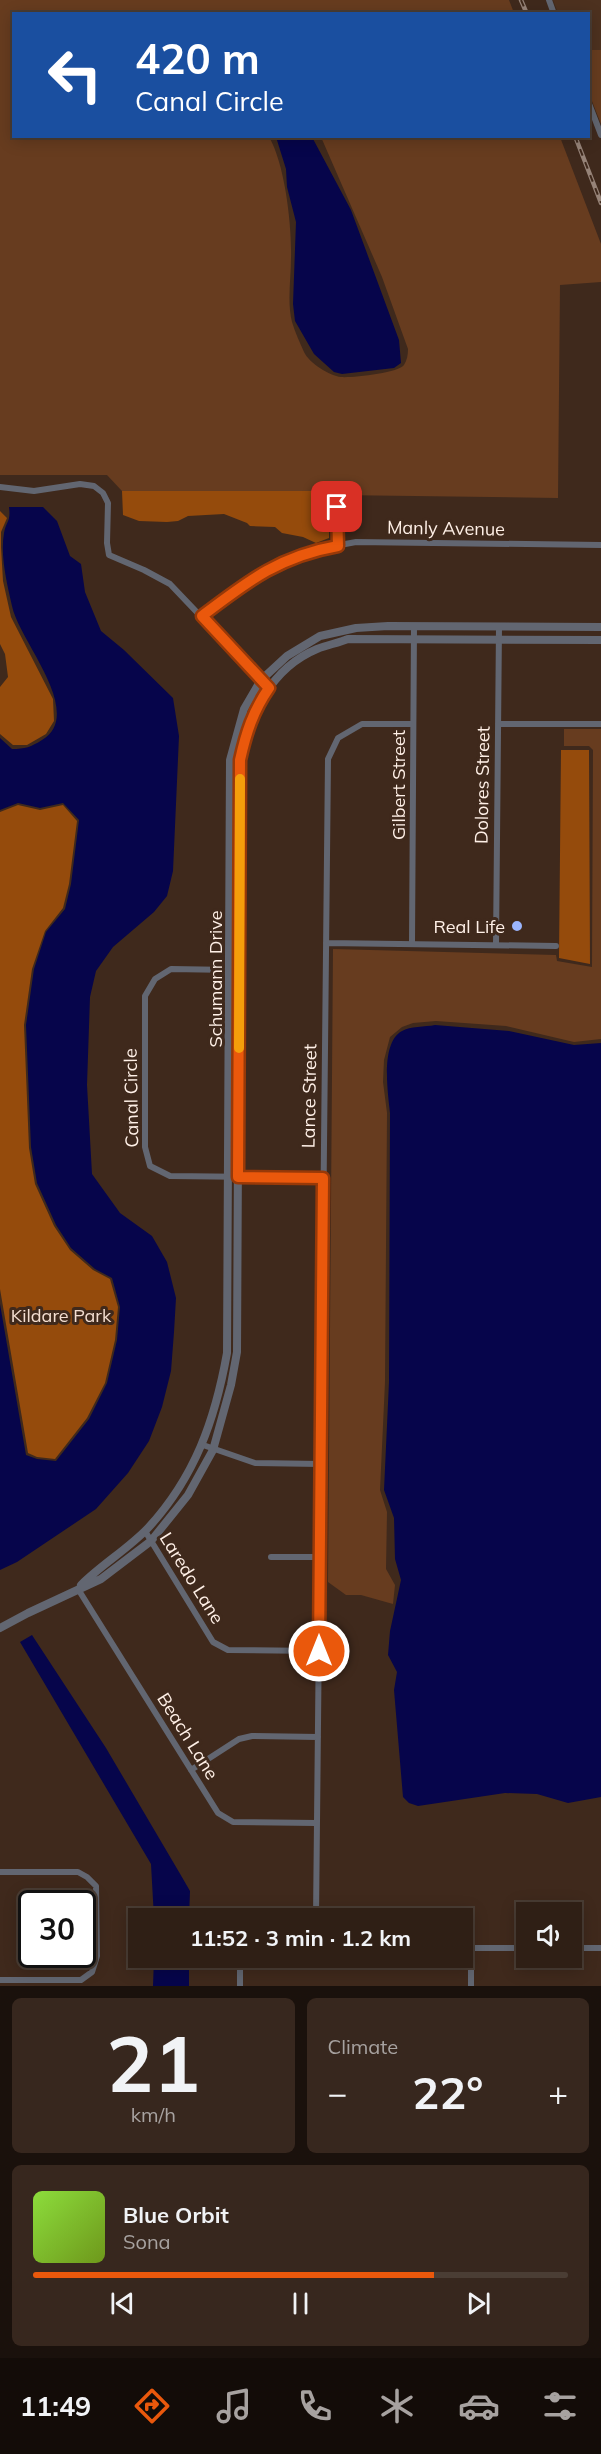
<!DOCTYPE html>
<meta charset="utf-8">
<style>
:root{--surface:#2f1f15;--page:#37271e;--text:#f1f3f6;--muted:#a7a2a0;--line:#4a3d34;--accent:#ea580c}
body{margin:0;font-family:Mulish,sans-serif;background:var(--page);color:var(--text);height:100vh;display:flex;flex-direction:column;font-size:22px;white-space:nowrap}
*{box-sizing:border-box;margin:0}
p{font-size:20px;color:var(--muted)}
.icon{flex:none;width:33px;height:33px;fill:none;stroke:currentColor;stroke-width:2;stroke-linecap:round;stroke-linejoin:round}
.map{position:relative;height:1986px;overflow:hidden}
.side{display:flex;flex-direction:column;gap:12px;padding:12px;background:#1a110c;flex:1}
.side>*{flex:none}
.banner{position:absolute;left:12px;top:12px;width:578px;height:126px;border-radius:0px;box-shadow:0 3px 15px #0003,0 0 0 2px var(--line);background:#1a4fa0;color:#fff;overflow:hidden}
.tools{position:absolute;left:516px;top:1902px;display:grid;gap:12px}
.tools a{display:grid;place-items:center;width:66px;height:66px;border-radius:0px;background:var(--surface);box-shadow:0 3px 15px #0003,0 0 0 2px var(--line);font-size:30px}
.speed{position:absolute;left:18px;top:1890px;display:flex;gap:12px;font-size:30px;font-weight:700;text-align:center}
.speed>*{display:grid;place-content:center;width:78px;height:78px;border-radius:50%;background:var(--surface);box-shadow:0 3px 15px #0003,0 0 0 2px var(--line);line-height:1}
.speed .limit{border:3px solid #111;border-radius:9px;background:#fff;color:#111}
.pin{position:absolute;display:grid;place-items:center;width:51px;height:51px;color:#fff;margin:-26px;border-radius:12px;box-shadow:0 3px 9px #0006}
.me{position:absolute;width:66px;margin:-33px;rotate:0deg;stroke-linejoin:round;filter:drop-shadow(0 0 4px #0008)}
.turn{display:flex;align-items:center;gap:21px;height:126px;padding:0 24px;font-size:27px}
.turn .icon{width:78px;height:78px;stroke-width:2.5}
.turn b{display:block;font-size:42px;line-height:51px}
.big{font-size:45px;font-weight:700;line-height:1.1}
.side .tile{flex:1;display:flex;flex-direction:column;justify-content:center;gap:9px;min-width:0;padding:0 21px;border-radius:9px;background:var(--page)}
.side .dial{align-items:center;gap:0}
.dial b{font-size:78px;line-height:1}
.song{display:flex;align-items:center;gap:18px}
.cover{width:72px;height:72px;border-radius:9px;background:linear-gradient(135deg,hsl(90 70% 55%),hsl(80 70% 35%))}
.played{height:6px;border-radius:3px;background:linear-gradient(90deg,var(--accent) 75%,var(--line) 75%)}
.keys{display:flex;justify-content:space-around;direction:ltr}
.heat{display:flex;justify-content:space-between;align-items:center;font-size:33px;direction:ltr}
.side .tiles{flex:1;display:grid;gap:12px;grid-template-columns:1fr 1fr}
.tile:last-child{grid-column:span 2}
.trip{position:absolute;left:128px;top:1908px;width:345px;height:60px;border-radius:0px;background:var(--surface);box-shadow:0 3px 15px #0003,0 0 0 2px var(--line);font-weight:700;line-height:60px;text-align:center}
.dock{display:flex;height:96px;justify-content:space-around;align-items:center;background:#130c08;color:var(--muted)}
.dock .icon{width:42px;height:42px}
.dock .selected{color:var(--accent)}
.dock b{font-size:27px;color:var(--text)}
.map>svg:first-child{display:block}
</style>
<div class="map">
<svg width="601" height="1986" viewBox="0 0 601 1986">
<rect width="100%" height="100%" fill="#3f291c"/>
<path fill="#4d311f" d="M553,0h48v50h-13v-36l-30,-1z"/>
<path fill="#673c1f" d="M0,0h509l5,13 -500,1v122l255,1c16,27 23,89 22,121 0,20 -4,45 1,64 3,10 8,21 12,30 5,11 26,24 37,25 10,1 58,-4 63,-12 3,-5 4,-10 4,-16l-26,-72 -61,-140h239l41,107v38l-41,3 -2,213 -221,-3 -1,-4h-214l-15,-16h-107z
M588,50h13v74l-13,-33z
M564,729h37v310l-27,3 -68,-16 -70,-5 -23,2 -11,4 -12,10 -6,23 -1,22 4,31 -2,269 -5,108 7,22 -1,57 9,16 -2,19 -32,-9h-15l-18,-13 5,-633 223,6 1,6 35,6 1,-217 -4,-4h-25z"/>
<path fill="#954b0c" d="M122,491h215l-1,10 -7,6v31l-13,5 -13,-6 -21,-4 -7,-6 -25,-1 -3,-3 -23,-9 -36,2 -10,5 -11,1 -28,-1 -16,-6z
M0,511l7,7 -6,14v15l2,34 8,36 42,82 1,22 -8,13 -19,11h-14l-13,-11v-47l8,-10 -3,-23 -5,-10z
M561,750h28l1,214 -31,-6z
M18,805l22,5 23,-5 14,16 -8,63 -6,24 -18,23 -13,38 -8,56 5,123 6,36 19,42 16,24 23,20 17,9 8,28 -3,33 -10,43 -18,35 -32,41 -18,-2 -9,-4 -28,-164v-477z"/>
<path fill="#06054b" d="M276,137h36l39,73 48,130 2,23 -7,5 -52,6 -8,-2 -20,-18 -19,-33 -2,-17 3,-82 -9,-35 -1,-18z
M9,507h34l14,14 13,35 11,8 4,28 16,39 23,19 49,48 6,38 -6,135 -6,25 -13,16 -41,35 -17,24 -6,26 -3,88 5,89 28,39 32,23 15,26 9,36 -2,34 -3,39 -9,36 -13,34 -21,32 -32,36 -79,53 -17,8v-266l26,151 11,4 19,2 33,-42 18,-36 10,-43 3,-33 -8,-29 -17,-9 -24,-21 -15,-23 -19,-42 -6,-36 -5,-122 8,-56 12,-37 19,-23 6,-25 8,-64 -16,-17 -23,5 -22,-5 -18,7v-72l12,11c13,0 19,-2 30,-9 44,-27 -23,-99 -30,-134 -5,-23 -12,-50 -8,-73 2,-12 7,-11 5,-26z
M435,1025l74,6 65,14 27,-2v754l-33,6 -31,-9 -32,-1 -87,13 -9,-3 -6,-6 -9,-107 3,-18 -9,-17 2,-24 11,-51 -6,-21 -1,-41 -10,-28 5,-108 1,-269c-2,-20 -10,-70 12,-82 8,-5 23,-4 33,-6z
M32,1635l74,113 73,124 11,19 -1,27h-35l-3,-54 -131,-222z
M154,1958h35v28h-36z"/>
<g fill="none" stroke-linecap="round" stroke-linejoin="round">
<path stroke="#626671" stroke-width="6" d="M549,0l5,14
M588,101l13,34
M0,487l34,4 46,-7 14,2 9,7 5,10 -1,40 2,12 35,15 26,14 99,104
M337,507l1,39
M202,616l50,-37 35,-20 26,-9 43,-8 245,3
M498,724h103
M326,943l230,3
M412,944l2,-317
M496,945l3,-318
M232,970l-61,-1 -16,10 -10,17v151l5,19 20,10 153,2
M203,1445l52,18 66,1
M145,1531l68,111 15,8 91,1
M271,1557h48
M78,1589l140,224 15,9 83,1
M191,1770l48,-31 13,-3 66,1
M0,1872h78l9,5 9,9 1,70 -5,16 -11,8h-81
M316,1918l12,-1159 10,-21 24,-14h51
M462,1948h64
M572,1948h29
M240,1986v-17l4,-11
M471,1986v-38"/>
<path stroke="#626671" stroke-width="8" d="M81,1585c21,-21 47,-36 67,-57 47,-51 67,-108 79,-175l3,-593 14,-51 17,-29 26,-24 33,-20 36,-8 32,-2 213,1
M0,1628l28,-15 73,-34 50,-38 37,-46 25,-45 18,-65 6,-33 3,-592c9,-45 31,-92 77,-111 10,-4 21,-6 31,-10l253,1"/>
<defs>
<path id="rail" d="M521,0l6,14
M575,136l26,67"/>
</defs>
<use href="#rail" stroke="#968378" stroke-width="4.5"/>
<use href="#rail" stroke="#3f291c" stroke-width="2" stroke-dasharray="7" stroke-linecap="butt"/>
</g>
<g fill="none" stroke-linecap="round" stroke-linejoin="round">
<defs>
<path id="route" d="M319,1651l4,-473 -85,-1 2,-417c6,-27 13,-49 29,-72l-67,-72c46,-35 78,-60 136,-70l-1,-39"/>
</defs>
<use href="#route" stroke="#983908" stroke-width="15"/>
<use href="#route" stroke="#ea580c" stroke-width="10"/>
<path stroke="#f59e0b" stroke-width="10" d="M239,1048l1,-269"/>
</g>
<circle fill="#9bb5fd" stroke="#3f291c" stroke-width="2" cx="517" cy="926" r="6"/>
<g text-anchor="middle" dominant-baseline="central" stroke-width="6" stroke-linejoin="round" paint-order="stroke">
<g font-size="18" fill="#fff0e7" stroke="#3f291c">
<text transform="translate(446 528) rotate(1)">Manly Avenue</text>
<text transform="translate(398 785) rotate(-90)">Gilbert Street</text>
<text transform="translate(482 785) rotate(-89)">Dolores Street</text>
<text transform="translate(215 979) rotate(-90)">Schumann Drive</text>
<text transform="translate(309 1096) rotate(-89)">Lance Street</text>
<text transform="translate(131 1098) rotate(-91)">Canal Circle</text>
<text transform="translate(192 1578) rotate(58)">Laredo Lane</text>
<text transform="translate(188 1736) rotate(58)">Beach Lane</text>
</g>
<g font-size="18" fill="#fff0e7" stroke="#3f291c" text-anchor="end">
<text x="505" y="926">Real Life</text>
</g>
<g font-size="18" fill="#f4ded1" stroke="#3f291c">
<text x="61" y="1315">Kildare Park</text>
</g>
</g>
</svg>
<div class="tools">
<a><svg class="icon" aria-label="sound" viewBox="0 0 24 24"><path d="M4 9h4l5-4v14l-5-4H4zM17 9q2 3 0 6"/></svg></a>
</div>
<div class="speed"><div class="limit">30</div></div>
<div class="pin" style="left:337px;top:507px;background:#d93025"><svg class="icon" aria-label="arrive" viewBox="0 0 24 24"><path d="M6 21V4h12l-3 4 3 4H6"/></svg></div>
<svg class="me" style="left:319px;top:1651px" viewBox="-20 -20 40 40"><circle r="17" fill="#ea580c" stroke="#fff" stroke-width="3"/><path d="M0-11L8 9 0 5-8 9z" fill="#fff"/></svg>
<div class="trip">11:52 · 3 min · 1.2 km</div>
<div class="banner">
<div class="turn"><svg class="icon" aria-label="left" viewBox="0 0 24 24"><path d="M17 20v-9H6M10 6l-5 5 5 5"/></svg><div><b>420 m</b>Canal Circle</div></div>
</div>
</div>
<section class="side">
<div class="tiles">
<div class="tile dial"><b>21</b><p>km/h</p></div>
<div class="tile"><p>Climate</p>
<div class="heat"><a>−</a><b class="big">22°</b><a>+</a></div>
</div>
<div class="tile">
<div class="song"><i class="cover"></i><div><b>Blue Orbit</b><p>Sona</p></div></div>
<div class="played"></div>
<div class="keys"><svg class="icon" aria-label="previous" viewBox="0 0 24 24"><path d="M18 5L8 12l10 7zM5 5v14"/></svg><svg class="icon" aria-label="pause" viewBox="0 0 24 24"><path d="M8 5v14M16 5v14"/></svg><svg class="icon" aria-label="next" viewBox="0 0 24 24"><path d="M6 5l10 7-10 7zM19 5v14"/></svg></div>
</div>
</div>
</section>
<nav class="dock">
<b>11:49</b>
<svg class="icon selected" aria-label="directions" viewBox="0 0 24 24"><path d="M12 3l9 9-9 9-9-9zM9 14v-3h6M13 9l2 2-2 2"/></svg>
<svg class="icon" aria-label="music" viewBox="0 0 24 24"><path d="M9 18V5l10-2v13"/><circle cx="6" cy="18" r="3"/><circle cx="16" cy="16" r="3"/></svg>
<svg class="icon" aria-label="phone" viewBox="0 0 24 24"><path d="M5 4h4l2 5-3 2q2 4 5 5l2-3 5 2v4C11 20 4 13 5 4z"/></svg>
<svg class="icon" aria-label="climate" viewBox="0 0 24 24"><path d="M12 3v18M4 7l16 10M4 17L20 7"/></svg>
<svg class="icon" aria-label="car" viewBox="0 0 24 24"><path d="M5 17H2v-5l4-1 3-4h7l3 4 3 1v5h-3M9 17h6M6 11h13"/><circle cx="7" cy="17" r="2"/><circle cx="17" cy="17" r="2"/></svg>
<svg class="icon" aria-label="filters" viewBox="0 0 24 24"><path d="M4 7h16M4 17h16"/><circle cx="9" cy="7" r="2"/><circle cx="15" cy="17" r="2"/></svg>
</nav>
